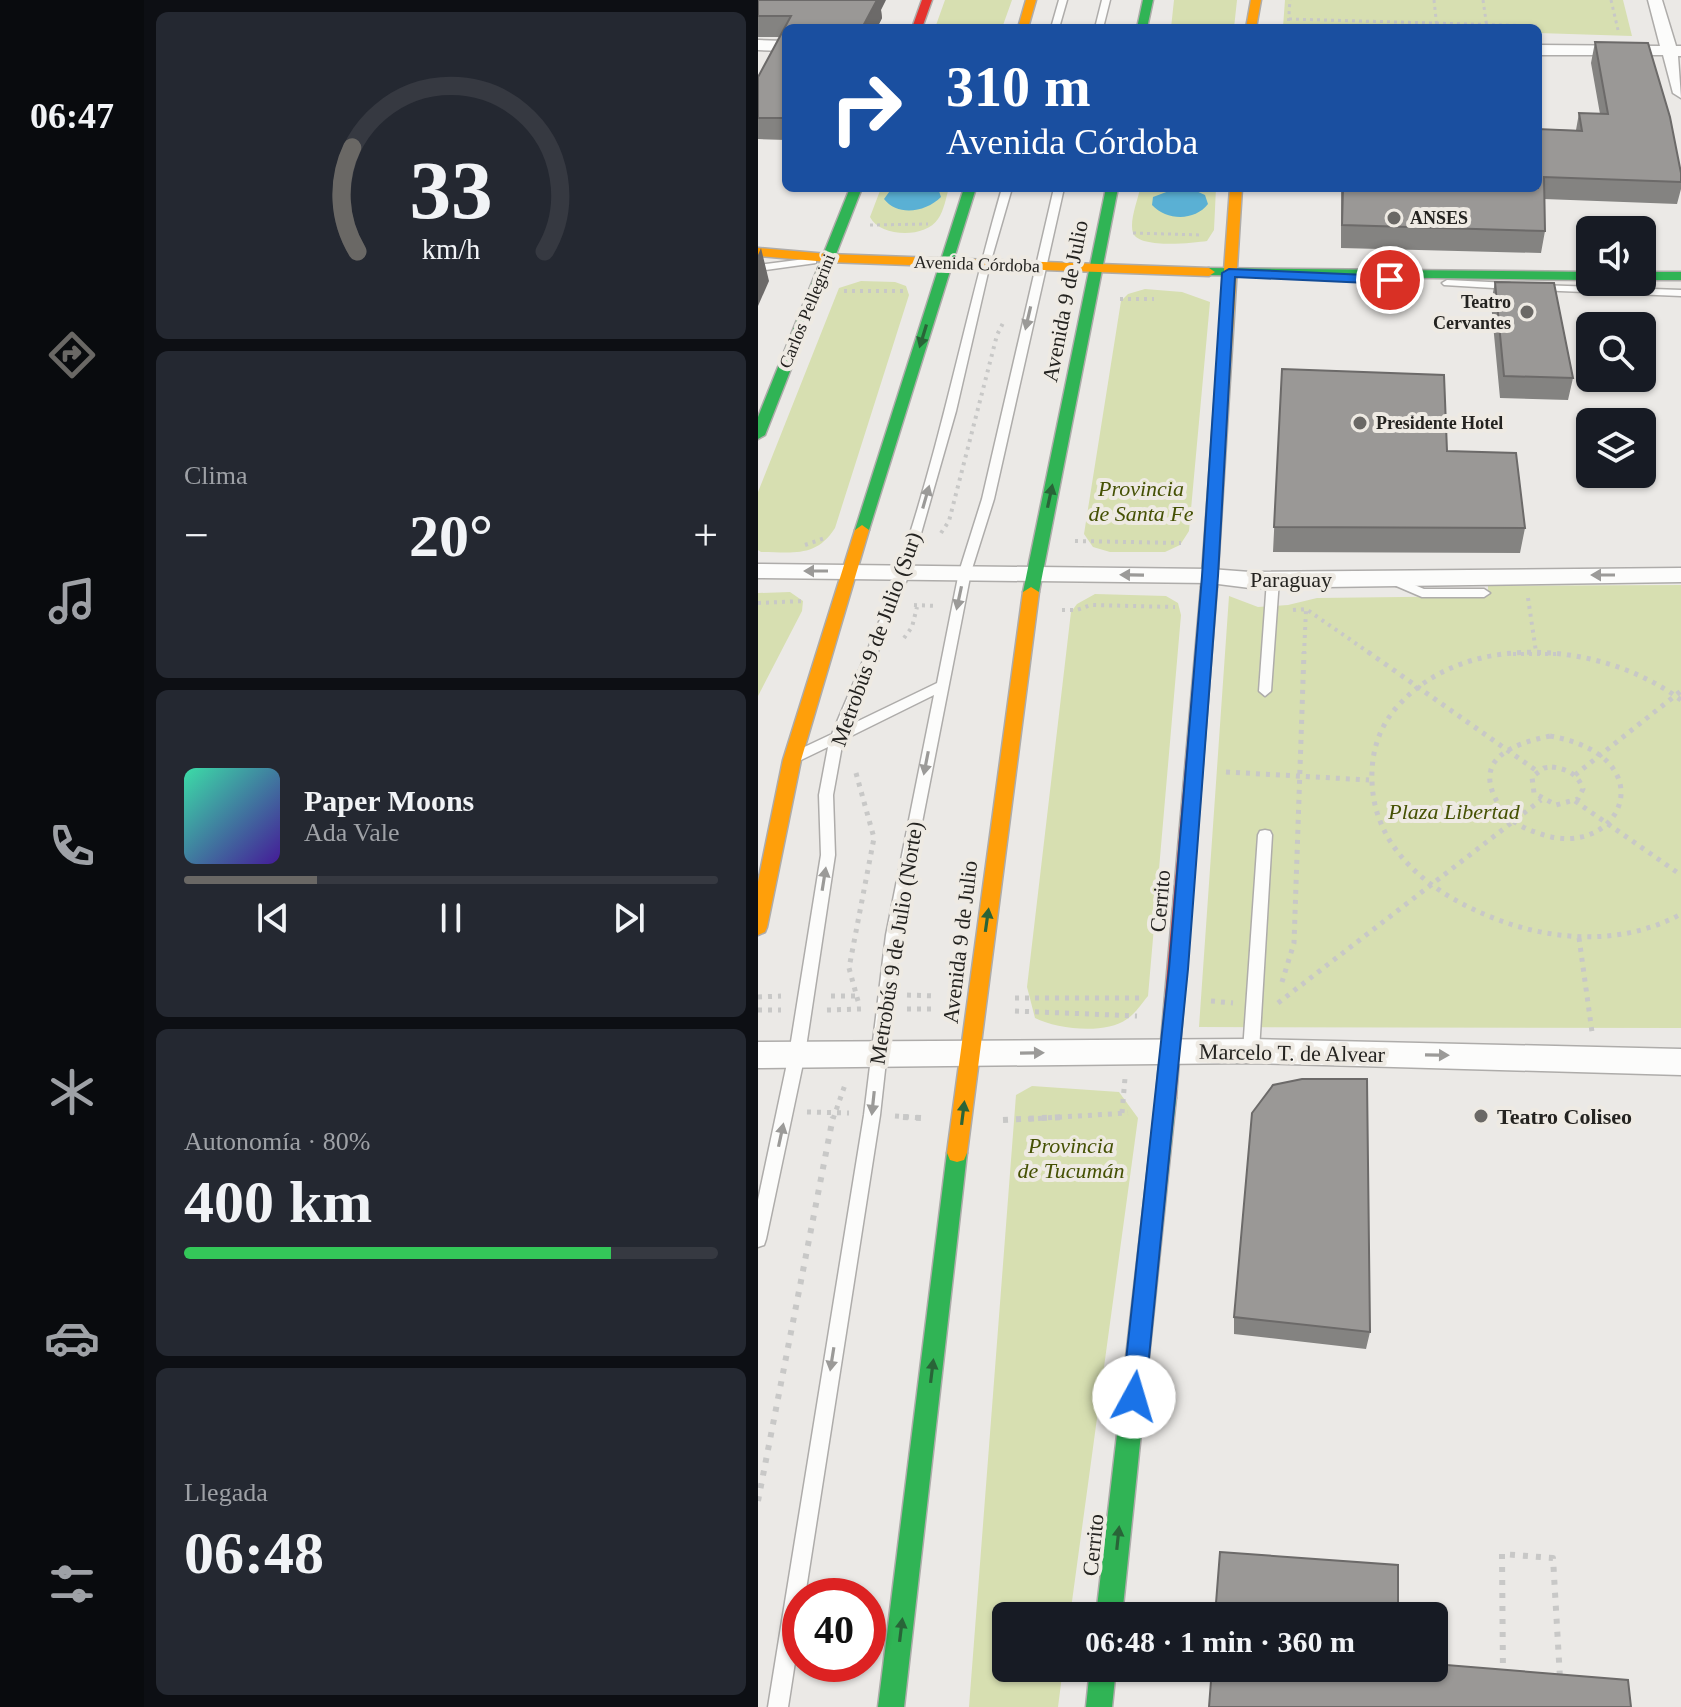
<!DOCTYPE html>
<html lang="es">
<meta charset="utf-8">
<style>
:root{--surface:#171b24;--page:#242831;--text:#f1f3f6;--muted:#9ea1a6;--line:#363941;--accent:#6a6865}
body{margin:0;font-family:Georgia,serif;background:var(--page);color:var(--text);height:100vh;display:flex;flex-direction:column;font-size:30px;white-space:nowrap}
*{box-sizing:border-box;margin:0}
p{font-size:26px;color:var(--muted)}
.icon{flex:none;width:44px;height:44px;fill:none;stroke:currentColor;stroke-width:2;stroke-linecap:round;stroke-linejoin:round}
.map{position:relative;flex:1;overflow:hidden}
.panel{display:flex;flex-direction:column;gap:12px;padding:12px;background:#0d0f14;width:614px}
.panel>*{flex:none}
.guide{position:absolute;left:24px;top:24px;width:760px;height:168px;border-radius:12px;box-shadow:0 2px 6px #0004;background:#1a4fa0;color:#fff;overflow:hidden}
.controls{position:absolute;left:818px;top:216px;display:grid;gap:16px}
.controls a{display:grid;place-items:center;width:80px;height:80px;border-radius:12px;background:var(--surface);box-shadow:0 2px 6px #0004;font-size:40px}
.speed{position:absolute;left:24px;top:1578px;display:flex;gap:16px;font-size:40px;font-weight:700;text-align:center}
.speed>*{display:grid;place-content:center;width:104px;height:104px;border-radius:50%;background:var(--surface);box-shadow:0 2px 6px #0004;line-height:1}
.speed .limit{border:12px solid #d22;background:#fff;color:#111}
.pin{position:absolute;display:grid;place-items:center;width:68px;height:68px;color:#fff;margin:-34px;border:4px solid #fff;border-radius:50%;box-shadow:0 2px 8px #0007}
.me{position:absolute;width:88px;margin:-44px;rotate:6deg;stroke-linejoin:round;filter:drop-shadow(0 0 6px #0008)}
.turn{display:flex;align-items:center;gap:28px;height:168px;padding:0 32px;font-size:36px}
.turn .icon{width:104px;height:104px;stroke-width:2.5}
.turn b{display:block;font-size:56px;line-height:68px}
.big{font-size:60px;font-weight:700;line-height:1.1}
.panel .tile{flex:1;display:flex;flex-direction:column;justify-content:center;gap:12px;min-width:0;padding:0 28px;border-radius:12px;background:var(--page)}
.panel .dial{align-items:center;gap:0}
.dial svg{height:208px;overflow:visible;fill:none;stroke:var(--line);stroke-width:7;stroke-linecap:round;text-anchor:middle}
.dial text{fill:var(--text);stroke:none}
.song{display:flex;align-items:center;gap:24px}
.cover{width:96px;height:96px;border-radius:12px;background:linear-gradient(135deg,hsl(160 70% 55%),hsl(260 70% 35%))}
.played{height:8px;border-radius:4px;background:linear-gradient(90deg,var(--accent) 25%,var(--line) 25%)}
.keys{display:flex;justify-content:space-around;direction:ltr}
.heat{display:flex;justify-content:space-between;align-items:center;font-size:44px;direction:ltr}
.charge{height:12px;border-radius:6px;background:linear-gradient(90deg,#34c759 80%,var(--line) 0)}
.trip{position:absolute;left:234px;top:1602px;width:456px;height:80px;border-radius:12px;background:var(--surface);box-shadow:0 2px 6px #0004;font-weight:700;line-height:80px;text-align:center}
main{display:flex;flex:1;min-height:0}
.tab-bar{display:flex;flex-direction:column;width:144px;justify-content:space-around;align-items:center;background:#090b0e;color:var(--muted)}
.tab-bar .icon{width:56px;height:56px}
.tab-bar .on{color:var(--accent)}
.tab-bar b{font-size:36px;color:var(--text)}
.map>svg:first-child{display:block}
</style>
<main>
<nav class="tab-bar">
<b>06:47</b>
<svg class="icon on" aria-label="directions" viewBox="0 0 24 24"><path d="M12 3l9 9-9 9-9-9zM9 14v-3h6M13 9l2 2-2 2"/></svg>
<svg class="icon" aria-label="music" viewBox="0 0 24 24"><path d="M9 18V5l10-2v13"/><circle cx="6" cy="18" r="3"/><circle cx="16" cy="16" r="3"/></svg>
<svg class="icon" aria-label="phone" viewBox="0 0 24 24"><path d="M5 4h4l2 5-3 2q2 4 5 5l2-3 5 2v4C11 20 4 13 5 4z"/></svg>
<svg class="icon" aria-label="climate" viewBox="0 0 24 24"><path d="M12 3v18M4 7l16 10M4 17L20 7"/></svg>
<svg class="icon" aria-label="car" viewBox="0 0 24 24"><path d="M5 17H2v-5l4-1 3-4h7l3 4 3 1v5h-3M9 17h6M6 11h13"/><circle cx="7" cy="17" r="2"/><circle cx="17" cy="17" r="2"/></svg>
<svg class="icon" aria-label="filters" viewBox="0 0 24 24"><path d="M4 7h16M4 17h16"/><circle cx="9" cy="7" r="2"/><circle cx="15" cy="17" r="2"/></svg>
</nav>
<section class="panel">
<div class="tile dial"><svg viewBox="0 0 100 80">
<path d="M14 69A42 42 0 1 1 86 69"/>
<path d="M14 69A42 42 0 0 1 12 29" stroke="#6a6865"/>
<text x="50" y="56" font-size="32" font-weight="700">33</text>
<text x="50" y="72" font-size="11">km/h</text>
</svg></div>
<div class="tile"><p>Clima</p>
<div class="heat"><a>−</a><b class="big">20°</b><a>+</a></div>
</div>
<div class="tile">
<div class="song"><i class="cover"></i><div><b>Paper Moons</b><p>Ada Vale</p></div></div>
<div class="played"></div>
<div class="keys"><svg class="icon" aria-label="previous" viewBox="0 0 24 24"><path d="M18 5L8 12l10 7zM5 5v14"/></svg><svg class="icon" aria-label="pause" viewBox="0 0 24 24"><path d="M8 5v14M16 5v14"/></svg><svg class="icon" aria-label="next" viewBox="0 0 24 24"><path d="M6 5l10 7-10 7zM19 5v14"/></svg></div>
</div>
<div class="tile"><p>Autonomía · 80%</p><b class="big">400 km</b><div class="charge"></div></div>
<div class="tile"><p>Llegada</p><b class="big">06:48</b></div>
</section>
<div class="map">
<svg width="923" height="1707" viewBox="0 0 923 1707">
<rect width="100%" height="100%" fill="#ebe9e6"/>
<path fill="#d7dfb1" d="M187,0h67l-10,28h-67z
M416,0h63l-3,28h-63z
M527,0h338l9,36 -94,-3v-5l-255,-1z
M123,188h68c-3,9 -5,23 -11,31 -13,20 -58,18 -68,-2z
M382,188h76l-2,42 -7,11c-15,2 -67,8 -74,-8 -4,-12 5,-33 7,-45z
M103,281l34,1 11,4 3,9 -74,233c-19,30 -42,24 -74,24l-3,-2v-58l81,-204z
M387,289l37,3 28,10 -21,229 -9,14 -15,7h-55l-17,-5 -9,-13 37,-233 7,-7z
M923,585v443l-482,-1 30,-431 29,11 30,-2 29,-7 171,-2v-10z
M32,592l13,9 -1,10 -44,85v-103z
M337,594l71,2 12,7 3,12 -33,381c-6,7 -13,18 -21,23 -22,16 -70,10 -92,-1l-8,-31 44,-375 6,-8z
M274,1086l87,6 19,26 -68,498h-64v52h57l-5,39h-89l47,-612z"/>
<path fill="#5ab0d4" d="M134,188h46l3,9c-15,15 -43,20 -57,2z
M419,188l17,2 11,5 3,9c-13,17 -41,17 -56,1l1,-8z"/>
<g fill="none" stroke-linecap="round" stroke-linejoin="round">
<defs>
<path id="lane" d="M301,0h8l-8,28h-8z
M344,0h8l-7,28h-8z
M244,188h10l-22,76 -34,147 -46,161 -62,154 89,-43 22,-111 23,-73 72,-311h10l-70,311 -23,73 -71,363 -20,180 -75,481h-5v34l-12,77h-20l96,-592 22,-180 48,-240 -91,45 -10,55 2,60 -30,199 -39,185 -2,6 -6,2v-47l31,-146 32,-199 -2,-60 9,-48 -27,13 -7,-5 2,-4 36,-17c22,-54 48,-108 66,-164 43,-125 67,-255 104,-382z
M55,258l3,1v4l-58,8v-6z
M689,280l63,3 5,3 -5,3 -66,-4 -2,-2z
M781,285l142,5v6l-145,-6 -2,-2z
M633,575l33,14h60l6,4 -6,4h-62l-35,-15 -2,-3 2,-3z
M515,576l6,4 -8,111 -6,5 -6,-5 8,-111z
M507,830l5,1 2,4 -13,216 -3,5 -5,2 -5,-2 -3,-5 15,-216 2,-4z"/>
<path id="street" d="M890,0h14l14,46h5v10h-3l3,42 -8,-5 -10,-38h-125v-10l122,1z
M0,40l28,1v10l-28,-1z
M0,564l452,5 40,3 431,-4v14l-431,6 -40,-5 -452,-5z
M493,1039l430,10v26l-430,-12 -493,5v-26z"/>
<path id="fast" d="M385,0h10l-6,28h-10z
M92,188h12l-97,247 -7,4v-22z
M206,188h12l-107,342 -7,5 -5,-2 -2,-3z
M348,188h12l-79,404 -8,5 -8,-5z
M451,268l381,4v8l-385,-5v-6z
M884,272h39v8h-39z
M408,1089l7,3 3,6 -54,518h-26l60,-518 3,-6z
M199,1144l7,2 3,7 -63,554h-26l69,-554 3,-7z
M332,1668h26l-4,39h-26z"/>
<path id="slow" d="M268,0h10l-8,28h-10z
M493,0h10l-5,28h-10z
M472,188h12l-25,399 -8,5 -8,-5z
M0,248l70,6 381,14 6,4 -6,4 -381,-14 -70,-6z
M104,525l7,5 -68,230 -34,167 -2,5 -7,3v-53l25,-122 72,-230z
M273,587l8,5 -72,561 -3,7 -7,2 -7,-2 -3,-7 76,-561z"/>
<path id="jam" d="M164,0h10l-10,28h-10z
M451,582l8,5 -41,511 -3,6 -7,3 -7,-3 -3,-6 45,-511z"/>
</defs>
<use href="#lane" stroke="#aeacaa" stroke-width="3"/>
<use href="#street" stroke="#aeacaa" stroke-width="3"/>
<use href="#fast" stroke="#aeacaa" stroke-width="3"/>
<use href="#slow" stroke="#aeacaa" stroke-width="3"/>
<use href="#jam" stroke="#aeacaa" stroke-width="3"/>
<path stroke="#c8c8c7" stroke-width="3" stroke-dasharray="3 4" stroke-linecap="butt" d="M676,0l3,28
M725,0l4,28
M853,0l7,30
M531,19l251,7
M530,28l2,-28
M112,225l58,-1
M375,233l70,2"/>
<path stroke="#c8c8c7" stroke-width="4" stroke-dasharray="3 5" stroke-linecap="butt" d="M86,291h62
M362,299h34
M183,533l8,-12 48,-186 7,-14
M317,541l106,2
M47,545l20,-7
M770,598l8,54
M0,603l46,-2
M156,605l22,1
M304,610h15l14,-5 84,2
M535,610l13,-1 65,45
M146,638l8,-11 5,-20
M546,654l2,-44
M755,654h47"/>
<path stroke="#c8c8c7" stroke-width="5" stroke-dasharray="4 6" stroke-linecap="butt" d="M610,652l169,119
M923,700c-77,-58 -216,-72 -285,8 -18,21 -25,46 -24,73 2,76 72,121 138,143 56,18 118,19 171,-10
M792,736c119,21 70,128 -12,97 -16,-5 -30,-13 -39,-28 -28,-46 13,-61 51,-69z
M794,767c15,2 26,7 31,22l-5,10 -22,6 -22,-12 -2,-16 12,-9z
M468,772l143,8
M98,773l18,65 -25,130 9,33
M817,775l106,-84
M817,801l106,74
M821,938l13,94
M524,982l12,-39 10,-291
M149,995l30,1
M73,996h30
M0,997l23,-1
M257,998h126
M453,1001l22,2
M520,1003l263,-203
M149,1009h26
M0,1010h23
M69,1010l34,-1
M257,1011l122,5
M49,1112l42,1
M364,1113l3,-35
M137,1116l26,2
M75,1119l13,-37
M270,1119l100,-6"/>
<path stroke="#c8c8c7" stroke-width="6" stroke-dasharray="5 8" stroke-linecap="butt" d="M145,1117l18,1
M245,1120l61,-3
M0,1501l75,-384
M745,1676l-1,-122 51,4 7,120"/>
<use href="#lane" fill="#fcfcfb" fill-rule="evenodd"/>
<use href="#street" fill="#fcfcfb" fill-rule="evenodd"/>
<use href="#fast" fill="#30b455" fill-rule="evenodd"/>
<use href="#slow" fill="#ff9f0a" fill-rule="evenodd"/>
<use href="#jam" fill="#e5322d" fill-rule="evenodd"/>
</g>
<path fill="#848381" d="M0,0l123,10 1,8 -5,10h-91v112l-28,-1v-62l22,-40h-22z
M837,42l86,131v16l-4,15 -133,-5 1,32 -4,22 -200,-5v-60h197v-59l38,1 3,-17 21,1 -9,-51z
M737,282l78,96 -5,22 -68,-2 -9,-95z
M524,369l243,159 -5,25 -247,-1z
M476,1317l136,15 -4,17 -132,-15z"/>
<path fill="#6c6a69" d="M117,0h11l-5,10 1,8 -5,10h-15z
M3,248l8,33 -11,25v-51z"/>
<path fill="#9a9896" stroke="#6c6a69" stroke-width="2" d="M0,0h119l-15,28h-76v90h-28v-41l33,-61h-33z
M837,42l53,1 22,74 11,56v9l-137,-5 1,54 -203,-6 1,-37h195v-59l44,2 -3,-18 29,1z
M737,282l59,1 19,95 -69,-2z
M524,369l162,6 3,76 69,2 9,75 -251,-1z
M544,1079h65l3,253 -136,-15 18,-204 21,-28z
M462,1552l178,13v51h-183z
M676,1664l194,16 3,27h-422l3,-39h222z"/>
<defs><path id="oneway-solid" d="M-6-.8H1V-3.2L6.5 0L1 3.2V.8H-6Z" transform="scale(2)"/></defs>
<g fill="#9b9a98">
<use href="#oneway-solid" transform="translate(270 318) rotate(103)"/>
<use href="#oneway-solid" transform="translate(168 497) rotate(-74)"/>
<use href="#oneway-solid" transform="translate(58 571) rotate(-180)"/>
<use href="#oneway-solid" transform="translate(374 575) rotate(-179)"/>
<use href="#oneway-solid" transform="translate(845 575) rotate(180)"/>
<use href="#oneway-solid" transform="translate(201 598) rotate(102)"/>
<use href="#oneway-solid" transform="translate(168 763) rotate(101)"/>
<use href="#oneway-solid" transform="translate(66 879) rotate(-81)"/>
<use href="#oneway-solid" transform="translate(274 1053) rotate(-1)"/>
<use href="#oneway-solid" transform="translate(679 1055) rotate(1)"/>
<use href="#oneway-solid" transform="translate(115 1103) rotate(96)"/>
<use href="#oneway-solid" transform="translate(23 1135) rotate(-78)"/>
<use href="#oneway-solid" transform="translate(74 1359) rotate(99)"/>
</g>
<g fill="#296438">
<use href="#oneway-solid" transform="translate(165 336) rotate(107)"/>
<use href="#oneway-solid" transform="translate(292 496) rotate(-78)"/>
<use href="#oneway-solid" transform="translate(229 920) rotate(-82)"/>
<use href="#oneway-solid" transform="translate(205 1113) rotate(-83)"/>
<use href="#oneway-solid" transform="translate(174 1371) rotate(-83)"/>
<use href="#oneway-solid" transform="translate(360 1538) rotate(-84)"/>
<use href="#oneway-solid" transform="translate(143 1630) rotate(-83)"/>
</g>
<path fill="#1a73e8" stroke="#114b97" stroke-width="2" d="M471,269l161,7 7,4 -7,4 -155,-7 -17,299 -30,393 -43,428 -3,8 -8,3 -9,-3 -3,-8 47,-428 33,-393 20,-303z"/>
<g fill="#6a6865" stroke="#eeeae3" stroke-width="3">
<circle cx="636" cy="218" r="8"/>
<circle cx="769" cy="312" r="8"/>
<circle cx="602" cy="423" r="8"/>
<circle cx="723" cy="1116" r="8"/>
</g>
<g text-anchor="middle" dominant-baseline="central" stroke-width="8" stroke-linejoin="round" paint-order="stroke">
<g font-size="18" font-weight="bold" fill="#242320" stroke="#eeeae3" text-anchor="start">
<text x="652" y="218">ANSES</text>
<text x="753" y="302" text-anchor="end">Teatro<tspan x="753" dy="21">Cervantes</tspan></text>
<text x="618" y="423">Presidente Hotel</text>
</g>
<g font-size="18" fill="#242320" stroke="#eeeae3">
<text transform="translate(219 264) rotate(2)">Avenida Córdoba</text>
<text transform="translate(49 311) rotate(-68)">Carlos Pellegrini</text>
</g>
<g font-size="22" fill="#242320" stroke="#eeeae3">
<text transform="translate(307 301) rotate(-79)">Avenida 9 de Julio</text>
<text x="533" y="579">Paraguay</text>
<text transform="translate(118 639) rotate(-70)">Metrobús 9 de Julio (Sur)</text>
<text transform="translate(402 901) rotate(-85)">Cerrito</text>
<text transform="translate(202 942) rotate(-83)">Avenida 9 de Julio</text>
<text transform="translate(138 943) rotate(-81)">Metrobús 9 de Julio (Norte)</text>
<text transform="translate(534 1053) rotate(1)">Marcelo T. de Alvear</text>
<text transform="translate(335 1545) rotate(-84)">Cerrito</text>
</g>
<g font-size="22" font-style="italic" fill="#455104" stroke="#eeeae3">
<text x="383" y="488">Provincia<tspan x="383" dy="25">de Santa Fe</tspan></text>
<text x="696" y="811">Plaza Libertad</text>
<text x="313" y="1145">Provincia<tspan x="313" dy="25">de Tucumán</tspan></text>
</g>
<g font-size="22" font-weight="bold" fill="#242320" stroke="#eeeae3" text-anchor="start">
<text x="739" y="1116">Teatro Coliseo</text>
</g>
</g>
</svg>
<div class="controls">
<a><svg class="icon" aria-label="sound" viewBox="0 0 24 24"><path d="M4 9h4l5-4v14l-5-4H4zM17 9q2 3 0 6"/></svg></a>
<a><svg class="icon" aria-label="search" viewBox="0 0 24 24"><circle cx="10" cy="10" r="6"/><path d="M15 15l6 6"/></svg></a>
<a><svg class="icon" aria-label="layers" viewBox="0 0 24 24"><path d="M12 4l9 5-9 5-9-5zM3 14l9 5 9-5"/></svg></a>
</div>
<div class="speed"><div class="limit">40</div></div>
<div class="pin" style="left:632px;top:280px;background:#d93025"><svg class="icon" aria-label="arrive" viewBox="0 0 24 24"><path d="M6 21V4h12l-3 4 3 4H6"/></svg></div>
<svg class="me" style="left:376px;top:1397px" viewBox="-20 -20 40 40"><circle r="19" fill="#fff"/><path d="M0-13L10 11 0 6-10 11z" fill="#1a73e8"/></svg>
<div class="trip">06:48 · 1 min · 360 m</div>
<div class="guide">
<div class="turn"><svg class="icon" aria-label="right" viewBox="0 0 24 24"><path d="M7 20v-9h11M14 6l5 5-5 5"/></svg><div><b>310 m</b>Avenida Córdoba</div></div>
</div>
</div>
</main>
